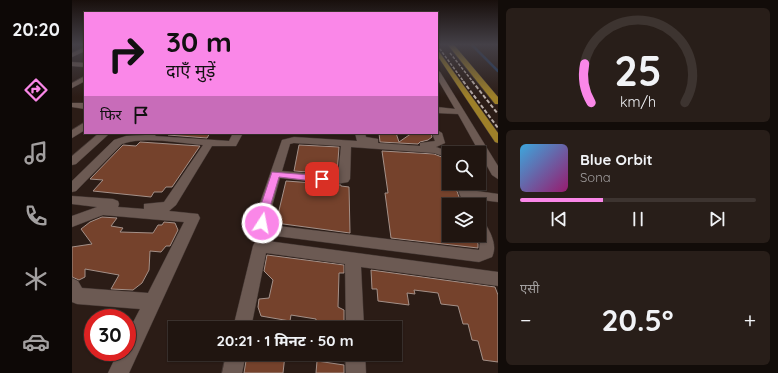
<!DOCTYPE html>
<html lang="hi">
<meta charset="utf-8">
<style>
:root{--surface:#201510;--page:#281e19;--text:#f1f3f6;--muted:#a29f9f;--line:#3d3430;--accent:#fa87e8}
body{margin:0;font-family:Quicksand,"Noto Sans Devanagari",sans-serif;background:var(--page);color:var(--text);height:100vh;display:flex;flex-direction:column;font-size:15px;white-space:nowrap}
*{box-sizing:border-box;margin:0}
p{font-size:13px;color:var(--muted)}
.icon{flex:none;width:22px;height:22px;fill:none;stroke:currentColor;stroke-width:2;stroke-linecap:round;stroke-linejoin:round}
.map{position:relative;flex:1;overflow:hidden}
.sheet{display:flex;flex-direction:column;gap:8px;padding:8px;background:#120c09;width:280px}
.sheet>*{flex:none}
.guide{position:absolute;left:12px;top:12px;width:354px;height:122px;border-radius:0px;box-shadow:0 1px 3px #0004,0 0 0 1px var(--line);background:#fa87e8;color:#111;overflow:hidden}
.buttons{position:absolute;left:370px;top:146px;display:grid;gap:8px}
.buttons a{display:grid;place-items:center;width:44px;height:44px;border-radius:0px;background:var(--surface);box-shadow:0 1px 3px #0004,0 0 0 1px var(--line);font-size:20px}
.speed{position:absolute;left:12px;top:309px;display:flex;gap:8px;font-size:20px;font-weight:700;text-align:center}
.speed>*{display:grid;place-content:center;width:52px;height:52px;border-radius:50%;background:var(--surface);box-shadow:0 1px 3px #0004,0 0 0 1px var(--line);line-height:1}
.speed .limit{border:6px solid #d22;background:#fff;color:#111}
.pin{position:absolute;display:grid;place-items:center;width:34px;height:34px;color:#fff;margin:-17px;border-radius:8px;box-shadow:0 2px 6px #0006}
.me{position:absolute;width:44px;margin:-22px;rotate:11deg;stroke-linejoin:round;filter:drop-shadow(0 0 3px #0008)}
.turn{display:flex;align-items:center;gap:14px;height:84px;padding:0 16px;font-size:18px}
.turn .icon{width:52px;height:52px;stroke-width:2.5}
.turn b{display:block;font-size:28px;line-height:34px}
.then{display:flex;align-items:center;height:38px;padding:0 16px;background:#0003;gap:8px;font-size:15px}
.big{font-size:30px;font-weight:700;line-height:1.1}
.sheet .card{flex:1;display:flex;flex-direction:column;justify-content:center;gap:6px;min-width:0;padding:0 14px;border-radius:6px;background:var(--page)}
.sheet .dial{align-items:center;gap:0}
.dial svg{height:104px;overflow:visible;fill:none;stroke:var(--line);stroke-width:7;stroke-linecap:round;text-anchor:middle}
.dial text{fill:var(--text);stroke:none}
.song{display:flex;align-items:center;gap:12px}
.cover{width:48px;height:48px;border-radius:6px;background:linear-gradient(135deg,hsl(200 70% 55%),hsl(320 70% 35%))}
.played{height:4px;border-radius:2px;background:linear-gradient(90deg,var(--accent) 35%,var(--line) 35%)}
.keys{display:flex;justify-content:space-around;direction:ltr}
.heat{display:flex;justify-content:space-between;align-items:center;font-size:22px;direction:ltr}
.trip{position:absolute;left:96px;top:321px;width:234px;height:40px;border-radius:0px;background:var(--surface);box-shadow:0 1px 3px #0004,0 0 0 1px var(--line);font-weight:700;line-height:40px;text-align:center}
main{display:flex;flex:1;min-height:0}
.tabs{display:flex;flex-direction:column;width:72px;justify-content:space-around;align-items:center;background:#0d0806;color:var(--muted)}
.tabs .icon{width:28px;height:28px}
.tabs .on{color:var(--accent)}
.tabs b{font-size:18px;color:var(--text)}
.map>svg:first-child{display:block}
</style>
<main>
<nav class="tabs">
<b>20:20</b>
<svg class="icon on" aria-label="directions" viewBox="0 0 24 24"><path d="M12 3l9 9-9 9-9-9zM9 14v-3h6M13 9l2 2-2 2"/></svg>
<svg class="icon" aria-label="music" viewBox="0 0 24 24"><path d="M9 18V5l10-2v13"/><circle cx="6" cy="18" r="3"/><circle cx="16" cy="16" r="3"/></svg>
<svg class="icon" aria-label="phone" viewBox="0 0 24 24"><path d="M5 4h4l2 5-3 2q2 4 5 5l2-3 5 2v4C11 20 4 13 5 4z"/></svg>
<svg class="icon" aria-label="climate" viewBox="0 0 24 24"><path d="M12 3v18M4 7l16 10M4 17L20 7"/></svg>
<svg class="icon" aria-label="car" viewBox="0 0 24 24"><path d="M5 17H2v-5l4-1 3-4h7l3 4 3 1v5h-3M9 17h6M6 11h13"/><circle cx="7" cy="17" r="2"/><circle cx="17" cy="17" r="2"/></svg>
</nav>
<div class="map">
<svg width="426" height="373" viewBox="0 0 426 373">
<rect width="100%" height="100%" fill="#2b1c16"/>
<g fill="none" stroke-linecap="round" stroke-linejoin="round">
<path stroke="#233f69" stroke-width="2.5" d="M400,45l26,26"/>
</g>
<path fill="#75422c" stroke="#a49088" d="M98,133h40l-3,5 -39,-3z
M307,133h17l3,9 13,-9h19l1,4 -4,3 -8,2 -2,2 -38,-2z
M68,142l60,4 -28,41h-6l-4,5h-8l-3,5 -58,-6 10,-11 -13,-1 33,-34 13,1z
M227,145l40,2 -2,27 -43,-3z
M310,151l52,3 13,5 2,4v20h5l8,22h-13v30h26l3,9v4l-87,-10 -6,-45h3z
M214,181l55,4v1l8,1 1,46 -74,-10z
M30,217l15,1 -6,8 12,2 -3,4 33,1 5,-8h4l2,-3 11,1 3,7 -8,16h-4l-5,6 -11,-1 -1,19 -7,13 -9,7 -22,-1 8,-14 -34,-6v8l-6,3 -7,-3v-30l20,-3 -11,-15 9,-7z
M195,255l77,10v8h-5l-1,34 6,3v18l-28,-3v-6l-25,-4 -1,6 -29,-5 -3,-9 1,-8 10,-1 4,-18 -9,-9z
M299,270l124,17 3,8v67l-15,-2 -5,-19 -6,-1 -4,-16h-5l-5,-18 -17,-2 -3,-11 -24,-3 1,4 -8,-1 2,12 -31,-4 -1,-12h-5z
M177,354l36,1 -2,18h-39l3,-18z
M245,361l27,4v8h-28z"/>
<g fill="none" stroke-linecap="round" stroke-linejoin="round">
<defs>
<path id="minor" d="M13,47v4l-13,6v-4z
M0,62l13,1v4l-13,-1z
M365,70l3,2 58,94v13l-6,-4 -34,-61 -21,-1v-6l18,2 -18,-31z
M13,76v5l-13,7v-5z
M0,103h13v6l-13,-2z
M13,122v8l-13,8v-8z
M365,130l5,3 3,10 -9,4 17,6h-4v5l-15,-5 -83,-6 -1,32 -2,3 -11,2 -57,-6 -11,39v4l9,5 201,24 1,-8 -3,-7h2v-15l5,1c6,11 14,24 8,36l-13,5 -203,-26c-11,-3 -19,-7 -21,-19l27,-77 12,-3 63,4 -2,-8h10l1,4 12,2v4l42,3v-3l15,-2 -3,-8h5zM222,143l47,3 -3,30 -56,-5 8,-27z
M27,133h11l-34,31 -4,1v-9z
M75,133h10l-2,3 74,5 4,-8h10l-7,13h-24l-36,59 -7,6 29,3 2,4 -71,155h-21l10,-21h9v-18l13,-25 -63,-5 -5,-2v-24l6,3 4,7 66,5 36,-71 -81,-7 -31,12v-11l25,-9 -25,-3v-8l41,3 5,2 1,3 -1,3 26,2v-5l20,-2 39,-57c-23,-2 -60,-9 -81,-1l-46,47 -4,1v-11l42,-41 12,-4 19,-1z
M383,183h12l3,7 28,4v8l-24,-3 2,6h-12z
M188,240l238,32v14l-137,-19 3,61h-18l-1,-64 -79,-11 -15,75h-18l20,-82 2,-4z
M154,354h20l-4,19h-20z
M273,354h20l1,19h-20z"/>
<path id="major" d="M376,45h6l44,52v7h-3z
M365,49l61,84v10l-3,-1 -58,-87z"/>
</defs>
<use href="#minor" stroke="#443834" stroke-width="1"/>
<use href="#major" stroke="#443834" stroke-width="1"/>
<use href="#minor" fill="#6c5a53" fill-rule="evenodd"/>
<use href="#major" fill="#9e8029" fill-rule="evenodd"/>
<path stroke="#baaea9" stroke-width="1.5" stroke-dasharray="3 1.5" stroke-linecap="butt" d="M365,45l27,37
M378,53l23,29"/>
<path stroke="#baaea9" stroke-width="2" stroke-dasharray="4 2" stroke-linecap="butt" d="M391,81l35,47
M400,81l26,33"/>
</g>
<linearGradient id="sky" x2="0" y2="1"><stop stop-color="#180f0c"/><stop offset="0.46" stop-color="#444047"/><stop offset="1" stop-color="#444047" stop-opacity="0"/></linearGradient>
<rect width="426" height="97" fill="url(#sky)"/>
<path fill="#fa87e8" stroke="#a25897" d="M200,172l50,4 4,3 -4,3 -43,-5 -12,40 1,6 -6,4 -3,-1 -2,-9z"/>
</svg>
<div class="buttons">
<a><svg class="icon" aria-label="search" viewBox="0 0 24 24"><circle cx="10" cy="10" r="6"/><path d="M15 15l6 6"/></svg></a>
<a><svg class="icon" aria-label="layers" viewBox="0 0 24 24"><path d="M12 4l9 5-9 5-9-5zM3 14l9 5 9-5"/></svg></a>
</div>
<div class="speed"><div class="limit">30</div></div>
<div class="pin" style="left:250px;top:179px;background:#d93025"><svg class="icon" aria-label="arrive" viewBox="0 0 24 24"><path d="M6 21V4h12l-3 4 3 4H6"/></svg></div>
<svg class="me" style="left:190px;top:223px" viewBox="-20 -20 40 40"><circle r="17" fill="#fa87e8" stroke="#fff" stroke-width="3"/><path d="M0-11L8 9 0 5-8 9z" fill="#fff"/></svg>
<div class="trip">20:21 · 1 मिनट · 50 m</div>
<div class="guide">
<div class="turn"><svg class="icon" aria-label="right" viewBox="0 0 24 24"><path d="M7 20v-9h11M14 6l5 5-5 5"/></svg><div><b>30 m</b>दाएँ मुड़ें</div></div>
<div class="then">फिर<svg class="icon" aria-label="arrive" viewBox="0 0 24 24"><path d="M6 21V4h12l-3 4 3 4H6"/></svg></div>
</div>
</div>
<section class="sheet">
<div class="card dial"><svg viewBox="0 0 100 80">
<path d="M14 69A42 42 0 1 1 86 69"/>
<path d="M14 69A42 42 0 0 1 9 39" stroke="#fa87e8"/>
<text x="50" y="56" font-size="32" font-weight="700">25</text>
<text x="50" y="72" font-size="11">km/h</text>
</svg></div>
<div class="card">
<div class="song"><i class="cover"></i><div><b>Blue Orbit</b><p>Sona</p></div></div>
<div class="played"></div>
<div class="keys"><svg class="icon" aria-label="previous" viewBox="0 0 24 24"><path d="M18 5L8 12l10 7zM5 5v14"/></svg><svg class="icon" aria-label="pause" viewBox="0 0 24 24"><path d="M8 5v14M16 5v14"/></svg><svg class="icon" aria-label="next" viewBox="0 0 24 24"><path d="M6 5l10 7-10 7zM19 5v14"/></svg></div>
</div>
<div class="card"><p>एसी</p>
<div class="heat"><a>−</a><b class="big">20.5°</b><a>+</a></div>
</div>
</section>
</main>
